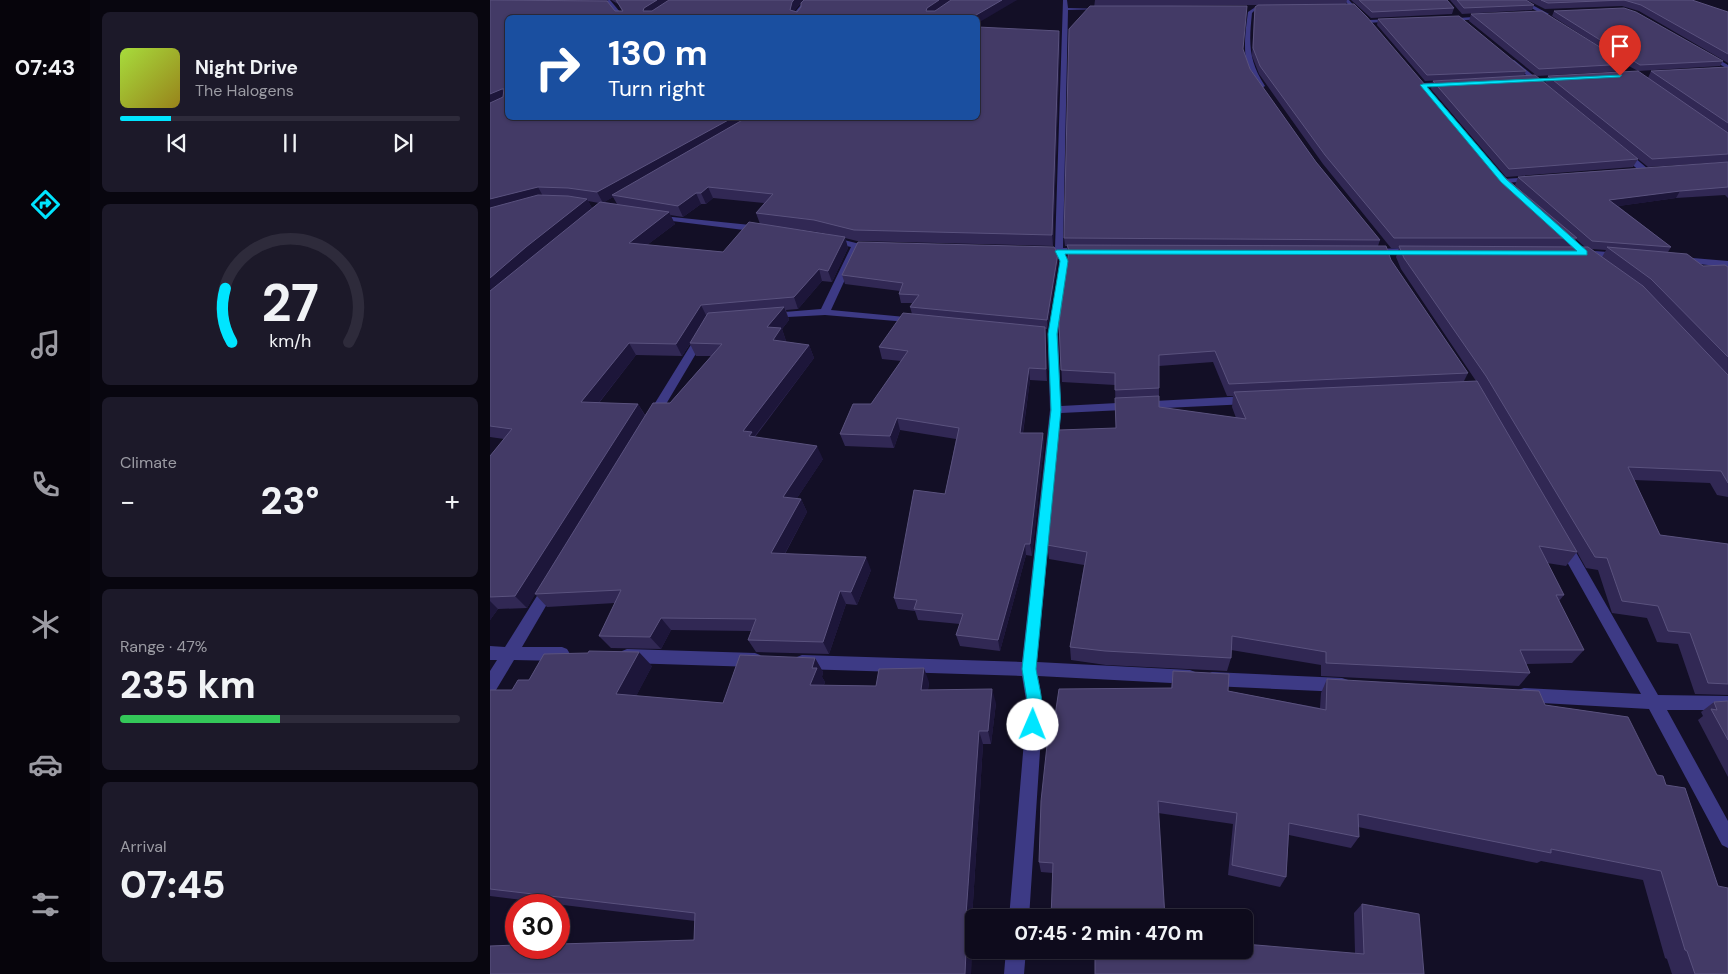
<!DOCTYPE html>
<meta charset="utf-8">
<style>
:root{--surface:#0e0b1c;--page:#1c1929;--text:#f1f3f6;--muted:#9b9ba3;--line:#2e2b3b;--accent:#00e5ff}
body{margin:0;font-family:"DM Sans",sans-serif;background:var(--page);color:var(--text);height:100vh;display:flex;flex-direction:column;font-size:19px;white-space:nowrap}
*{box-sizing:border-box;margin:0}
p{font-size:16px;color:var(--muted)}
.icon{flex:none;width:28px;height:28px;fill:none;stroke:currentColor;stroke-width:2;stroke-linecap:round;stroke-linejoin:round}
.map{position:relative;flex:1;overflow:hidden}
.panel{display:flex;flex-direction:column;gap:12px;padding:12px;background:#08060f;width:400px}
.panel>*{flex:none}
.guide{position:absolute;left:15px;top:15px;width:475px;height:105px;border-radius:8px;box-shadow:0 1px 4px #0004,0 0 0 1px var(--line);background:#1a4fa0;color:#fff;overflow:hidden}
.speed{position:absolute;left:15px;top:894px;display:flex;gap:10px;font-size:25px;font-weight:700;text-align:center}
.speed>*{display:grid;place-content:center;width:65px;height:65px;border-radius:50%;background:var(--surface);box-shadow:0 1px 4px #0004,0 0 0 1px var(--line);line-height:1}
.speed .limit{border:8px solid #d22;background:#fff;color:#111}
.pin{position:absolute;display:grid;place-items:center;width:42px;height:42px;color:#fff;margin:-51px -21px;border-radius:50% 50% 50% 0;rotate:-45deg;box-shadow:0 0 5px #0007}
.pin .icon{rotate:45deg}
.me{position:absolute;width:55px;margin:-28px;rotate:1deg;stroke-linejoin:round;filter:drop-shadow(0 0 4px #0008)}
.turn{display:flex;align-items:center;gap:18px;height:105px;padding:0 20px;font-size:22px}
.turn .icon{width:65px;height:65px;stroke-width:2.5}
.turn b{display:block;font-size:35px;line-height:42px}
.big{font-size:38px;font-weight:800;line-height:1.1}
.panel .tile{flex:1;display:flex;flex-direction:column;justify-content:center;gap:8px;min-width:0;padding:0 18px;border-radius:8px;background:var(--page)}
.panel .dial{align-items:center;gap:0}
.dial svg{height:130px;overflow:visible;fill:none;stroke:var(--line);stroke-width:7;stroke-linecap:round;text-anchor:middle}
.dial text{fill:var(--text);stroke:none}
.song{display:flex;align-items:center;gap:15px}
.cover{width:60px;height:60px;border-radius:8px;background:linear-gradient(135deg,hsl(80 70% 55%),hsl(50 70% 35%))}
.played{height:5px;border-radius:2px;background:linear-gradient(90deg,var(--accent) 15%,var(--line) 15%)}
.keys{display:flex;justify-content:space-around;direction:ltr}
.heat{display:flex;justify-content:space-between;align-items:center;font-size:28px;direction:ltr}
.charge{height:8px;border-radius:4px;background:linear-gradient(90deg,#34c759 47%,var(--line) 0)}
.trip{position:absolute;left:475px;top:909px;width:288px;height:50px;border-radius:8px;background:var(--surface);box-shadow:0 1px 4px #0004,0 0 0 1px var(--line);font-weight:800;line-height:50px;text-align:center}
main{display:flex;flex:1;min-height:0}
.tabs{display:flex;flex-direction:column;width:90px;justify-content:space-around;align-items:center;background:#06040b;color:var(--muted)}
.tabs .icon{width:35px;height:35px}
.tabs .selected{color:var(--accent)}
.tabs b{font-size:22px;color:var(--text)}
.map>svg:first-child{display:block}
</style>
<main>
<nav class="tabs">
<b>07:43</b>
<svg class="icon selected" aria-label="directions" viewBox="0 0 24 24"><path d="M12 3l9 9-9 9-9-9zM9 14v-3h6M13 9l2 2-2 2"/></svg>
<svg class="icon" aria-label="music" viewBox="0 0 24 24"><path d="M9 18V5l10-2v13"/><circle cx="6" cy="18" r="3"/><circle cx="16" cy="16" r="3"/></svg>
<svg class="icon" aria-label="phone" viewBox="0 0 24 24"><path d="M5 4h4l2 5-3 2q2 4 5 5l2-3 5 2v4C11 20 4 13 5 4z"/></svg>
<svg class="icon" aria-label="climate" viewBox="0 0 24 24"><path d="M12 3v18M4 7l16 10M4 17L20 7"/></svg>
<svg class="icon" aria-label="car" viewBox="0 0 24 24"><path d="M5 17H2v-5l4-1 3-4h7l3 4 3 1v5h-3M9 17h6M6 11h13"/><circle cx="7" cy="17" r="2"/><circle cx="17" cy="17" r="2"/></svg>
<svg class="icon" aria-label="filters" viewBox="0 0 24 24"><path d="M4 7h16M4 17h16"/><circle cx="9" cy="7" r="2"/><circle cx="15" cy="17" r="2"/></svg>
</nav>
<section class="panel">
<div class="tile">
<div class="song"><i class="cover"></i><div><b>Night Drive</b><p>The Halogens</p></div></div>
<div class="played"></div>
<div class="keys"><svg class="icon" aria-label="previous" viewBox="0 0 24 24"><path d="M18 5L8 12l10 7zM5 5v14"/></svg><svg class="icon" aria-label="pause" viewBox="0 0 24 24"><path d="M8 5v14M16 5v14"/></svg><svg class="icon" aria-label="next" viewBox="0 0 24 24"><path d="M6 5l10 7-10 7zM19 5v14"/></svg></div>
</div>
<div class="tile dial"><svg viewBox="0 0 100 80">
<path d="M14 69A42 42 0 1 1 86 69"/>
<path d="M14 69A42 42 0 0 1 10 36" stroke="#00e5ff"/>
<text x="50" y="56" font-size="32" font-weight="700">27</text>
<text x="50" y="72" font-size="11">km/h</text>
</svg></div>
<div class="tile"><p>Climate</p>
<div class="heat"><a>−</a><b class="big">23°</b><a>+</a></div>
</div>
<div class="tile"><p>Range · 47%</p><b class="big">235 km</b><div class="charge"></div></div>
<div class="tile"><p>Arrival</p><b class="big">07:45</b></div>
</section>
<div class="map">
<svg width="1238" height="974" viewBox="0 0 1238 974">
<rect width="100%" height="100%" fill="#130f26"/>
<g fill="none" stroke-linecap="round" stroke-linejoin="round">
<path fill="#3d3a85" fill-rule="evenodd" d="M115,0h5l15,18h-5z
M315,0h5l-9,11 1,3 -3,4h-5l2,-4v-3z
M573,0h4l1,8 36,1 -36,1 -5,238h20l4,3 -4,3h-18l3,7 -10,73 3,72 187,-10 6,4 -6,4 -187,9 -24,249 153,8 5,2 3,5 -3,5 -5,2 -152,-8 5,30 -14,212h-20l18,-212 -5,-30 -220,-7 -5,-2 -3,-5 3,-5 5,-2 220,7 28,-252 -2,-76 12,-73 -4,-7h-15l-4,-3 4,-3h14z
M854,0h5l14,16h-4z
M1027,0h6l26,14 -5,1z
M764,8l2,1 -4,4c-3,29 -4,47 13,73l-3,2c-23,-15 -17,-53 -14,-76z
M998,16l-2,3 -40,2 -3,-2z
M879,20l25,-1 3,2 -30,2z
M1215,54h4l19,11v4l-23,-13z
M1020,60h4l31,25v2h-4l-31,-25z
M933,83l25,-1 3,2 -3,2h-27z
M1131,151h6l21,18v4h-6l-21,-18z
M1043,177l4,2 -1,2 -33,2 -4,-2 4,-2z
M163,215l107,11 4,3 -4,3 -104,-13h-3z
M342,237l24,6h17l4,3 -4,3h-14l-28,61 85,8 3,1v4l-94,-8 -56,3v-4l3,-1 49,-4 30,-62 -22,-5 -1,-2z
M923,248l4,3 -1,2 -45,2 -4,-3 4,-3z
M1091,250l40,3 4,3 -4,3 -43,-4 -1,-2z
M1191,257l47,4v6l-50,-5 -1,-2z
M212,332l5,3 -48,81 -6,4 -4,-1 -2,-3 50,-81z
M1074,539l5,1 89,155 70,1v14h-61l61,111v27l-6,-3 -73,-136 -125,-7 -6,-2 -2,-5 2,-5 6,-2 117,6 -84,-150 2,-4z
M60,581l5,2 2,4 -35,60h40l5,2 3,5 -3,5 -5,2 -48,-1 -18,30 -6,2v-21l7,-11h-7v-14l15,1 40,-64z
M137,649l128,4 5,2 3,5 -3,5 -5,2 -128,-4 -5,-2 -3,-5 3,-5z
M722,672l130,6 6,2 2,5 -2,5 -6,2 -130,-6 -5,-2 -3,-5 3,-5z
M516,950h20l-2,24h-20z"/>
</g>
<path fill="#312854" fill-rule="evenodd" d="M0,0h119l-2,1 8,10h7l-4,-7 -7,-4h192l-8,10 -1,1 3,1 220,-12 -509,118h470l82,-78 -7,206 -196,-5 -12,-3 3,10 -16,34 -10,-1 -24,28 -12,1 3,10 -7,9 4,12v1l23,3 5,13 -59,79 68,22 -26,39 4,1 6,13 -22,42 86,16 -14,35 -11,-1 -17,50 -73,-2 -8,-12 3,-9 -80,-1 -10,19 -50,-1 -12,-12 16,-33 -68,4 -12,-13 -8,14 -29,1 -8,11v-164l14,-17 -14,-2zM123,197l4,7 -13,-2zM223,198l51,5 -8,10 4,11 -37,28 -76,-7 28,-21 -5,-9 13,2 18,-13h5zM98,201l11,2 -7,5zM298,228l29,4 11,2zM200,344l6,12h15l-41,47 -25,12 -7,-11 -39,-1 37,-48 46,1z
M605,0h252l-1,4 156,171 41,35 -28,-25 3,-8 210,-15v36l-3,-3 -49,3 -58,8 53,41 -3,5 35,14 25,1v230l-11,-2 -7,-12 -76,-3 26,55 68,9v151l-33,-1 -17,-50 -21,-2 -10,-24 -35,-5 -14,-43 -12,-2 -9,-16 -11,14 -19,-3 17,32 -5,6 25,49 -12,13 -46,1 4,9 -11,13 -198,-10v-11l-90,-15v8l-4,13 -121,-6 -35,-5 -1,-13 14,-82 -35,-6 -2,-14 69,-117 -1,-43 -53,-3 -3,-59 9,-66 -1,-11h-2l-1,-8zM767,5l-2,2 -1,7 -2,42 7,18 64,90 68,84h8l-3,9 5,12 75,112h-12l4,-8 -77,-113 -13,-14 2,-6 -64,-78 -66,-93 -7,-20 -70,-43zM1086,239l9,8h-12zM1102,249l14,1 -4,7zM723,362l14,34h6l-1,11 4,11 -77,-11v-41z
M861,0h96l7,8 -2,6 -81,4z
M960,0h76l8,5 -2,5 -70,4z
M1037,0h165l36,12v51l-89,-52 -17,-5 -77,3z
M1064,11l169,50 -3,5 -82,5 -11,-6 -3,6 -87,5 -68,-55 2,-7 146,44 -65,-42z
M888,19l148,52 -2,5 114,83 -5,8 -127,10 -75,-88 2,-8 53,-3 -61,3 -48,-56z
M1238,67v95l-80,5 -103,-84 3,-7 100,2 3,-7z
M568,253v8l-11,68h-2l2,52 -17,-1 -7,53h20l1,12 -12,111 -6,-1 -26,96 -40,-5 -4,-11 4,-11 -42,-4 -3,-9 -17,-2 -4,-11 51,-104 11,-55 -56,-9 -6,18 -49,-2 -5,-12 31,-30 30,-43 -19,-2 -3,-12 33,-33 -2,-7 2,-4h-11l-2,-9 1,-3 -55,-7 -3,-9z
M325,658l8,14 -1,5 3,5 -1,3 52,1 53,-4 -1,8 68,13 -5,41h-8l-12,190 1,3 -1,37h-481l204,-34 1,-19 -205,-25v-206h22l17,-10 123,-14 -16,30 87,7z
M683,671l55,20 92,17 1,-15 6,-14 218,26 83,12 100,257h-56l-5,-15 -2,-1 -22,-78 -102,-19 -4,2 -179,-36 1,10 -8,11 -62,-13 -3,42 -6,10 -52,-12 5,-51 -75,-11 -105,60 -12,-1 -2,-10 13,-126 119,-48z
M1238,701v76l-30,-57 5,-4 -2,-4 13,-10z
M872,904l62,70 -69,-21 -1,-40z"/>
<path fill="#1d163a" d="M167,0h16l-26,16 -4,-5 1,-3z
M304,0h9l-8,10 -3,8 -2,-8 2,-8z
M449,0h14l-25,18 -2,-7 1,-3z
M512,0h15l-39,23v-5h-7z
M569,31l1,9 -7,206 -1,-11z
M12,89l5,9 -17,9v-13z
M242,118h21l-141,77 1,2 -10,6 -6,-11z
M48,187l6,11 -54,14v-13z
M218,187l5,11 -7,6 -5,-11z
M1190,191l-4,7 -71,10 4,-8z
M206,193l5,11 -18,13 -5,-11z
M97,199l6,11 -103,87v-19l36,-31z
M179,212l6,12 -40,30 -6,-11z
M355,237l3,11 -16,34 -4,-11z
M568,253v8l-11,68v-9z
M329,269l3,12 -24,28 -4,-12z
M211,305l6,12 -25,39 -6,-12z
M294,307l5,13 -7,9 4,12 -7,12 -12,-26z
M555,327l1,12 1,42 -1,-12z
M139,343l7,12 -47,60 -8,-13z
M319,345l5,13 -60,79 4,8 -15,-14z
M539,368l1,12 -9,65 -1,-12z
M148,404l7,12 -118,192 -12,-12z
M407,418l3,12 -6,18 -4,-12z
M553,433l1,12 -12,111 -2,-12z
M327,446l6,13 -34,51 -6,-13z
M311,499l6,13 -29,54 -7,-13z
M535,544l1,11 -26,96 -2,-11z
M376,557l5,13 -14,35 -6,-13z
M350,591l6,13 -17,50 -6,-12z
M0,601l8,8 -8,11z
M171,618l10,12 -10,19 -11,-12z
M149,652l13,14 -22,42 -14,-14z
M325,658l8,14 -1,5 3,5 -7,16 -8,-13 2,-17z
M434,668l5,14 -3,21 -5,-13z
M502,689l4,14 -5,41 -3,-13z
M489,731l4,13 -12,190 1,3 -1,37h-6v-45z"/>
<path fill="#433a66" stroke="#5a527e" d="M0,0l117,1 8,10h8l-7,-11h41l-13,8 -1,3h9l17,-11h125l-2,2 -2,8 7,2 4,-5v-4l3,-3h135l-12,8 -1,3h9l16,-11h51l-31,18h-463v100h224l-135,74 -29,-4 -30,-1 -48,12v-96l13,-6 1,-8h-2l-12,5z
M869,0h88l7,8 -82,4z
M967,0h69l8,5 -70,3z
M1051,0h151l36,12v42l-87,-49 -17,-5 -76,3z
M864,4l13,13 135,158 75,63h-183l-69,-83 -65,-89 -7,-18 2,-41 3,-2z
M600,6h157l-4,43 7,20 66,93 64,78 -316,-2 5,-209z
M1134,8l12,4 87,49 -83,4 -86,-54z
M1052,11l85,53 -88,5 -68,-55z
M969,16l67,55 -99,4 -49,-56z
M488,27l81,4 -7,204 -198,-5 -40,-10 -58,-7 17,-19 -65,-7 -7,6h-5l-18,13 -66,-11 134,-77h232z
M1238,67v56l-77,-52z
M1148,71l90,62v21l-76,5 -104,-83z
M1045,75l103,84 -129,10 -76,-88z
M1238,162v25l-48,4 -71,9 62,47 -79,-6 -74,-64z
M48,195l30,1 19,3 -61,48 -36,31v-70z
M110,202l69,10 -40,31 94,9 26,-30 96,15 -17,34 -9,-2 -25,28 -93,8 -25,39 -47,-1 -48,59 57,2 -123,192 -25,1v-141l22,-27 -22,-3v-135z
M368,242l196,5 4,6 -11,67 -137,-13 9,-12 -20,-1 4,-11 -61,-8z
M577,245l319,1 5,14 77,113 -239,11 -14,-33 -56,4v33l-44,2v-17l-54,-3 -2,-47 10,-73z
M909,246l189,1 55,39 85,89v108l-7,-12 -93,-4 32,68 68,9v140l-20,-1 -18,-50 -22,-2 -10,-25 -36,-5 -15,-43 -12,-1 -109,-181 -82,-118z
M1117,247l80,7 16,12 22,-1 3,2v90l-77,-78z
M294,307l-17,20 14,1 -8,12 36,5 -66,86 9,1 -3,4 68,10 -34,51 18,2 -30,54 95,4 -15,35 -11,-1 -17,51 -75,-2 8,-21 -95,-1 -11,19 -51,-1 22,-46 -86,4 118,-191h17l52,-59 -32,-1 18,-30z
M413,313l142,14 1,42 -17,-1 -9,65h23l-13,111h-5l-27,96 -42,-5 7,-21 -49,-5 3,-9 -23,-2 20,-108 31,4 14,-66 -62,-10 -7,18 -50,-2 13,-30h18l37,-53 -29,-4z
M987,381l100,171 -38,-6 25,49h-8l28,55h-64l10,23 -204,-10v-11l-94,-16 -1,22 -126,-7 -35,-4 17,-95 -40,-7 12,-115 57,-2 -1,-30 44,-2v11l87,12 -12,-27z
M99,651l50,1 -23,42 107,9 17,-48 75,3 -3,10h5l-7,17 66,1 3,-17 45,-1 -3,22 71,-1 -4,42h-9l-14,198h2l-2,45h-475v-28l26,-1v3h43v-4l135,-4 1,-27 -205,-24v-199h22l6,-10h11l15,-26 44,-1z
M683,671l56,3 -1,17 98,19 1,-31 212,12 6,14 83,12 29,58 6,1 3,9 19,3 33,98 10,2v86h-33l-8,-23 -2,-1 -24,-79 -110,-22v4l-193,-39 1,23 -70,-14 -3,54 -54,-12 5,-52 -79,-12 7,117h-114l2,-55 -14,-1 2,-61 7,-65h4l7,-47 113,-1z
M1238,701v39l-17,-31 6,1 -3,-8z
M872,904l57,10 5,60h-329v-24h149v-6l120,10z"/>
<path fill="#00e5ff" stroke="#0095a6" d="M1132,75l-2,2 -193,10 79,92 81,72v4l-522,-1 3,7 -11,73 4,76 -25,259c3,19 11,42 3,61l-6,2 -5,-2 -2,-5 2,-19 -6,-37 29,-259 -3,-76 12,-73 -5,-10 2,-1 520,1 -76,-69 -81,-97 3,-1z"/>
</svg>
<div class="speed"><div class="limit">30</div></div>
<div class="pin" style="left:1130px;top:76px;background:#d93025"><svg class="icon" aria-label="arrive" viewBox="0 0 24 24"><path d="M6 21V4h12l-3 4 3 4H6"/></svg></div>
<svg class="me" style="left:543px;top:725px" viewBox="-20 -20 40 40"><circle r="19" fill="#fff"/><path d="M0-13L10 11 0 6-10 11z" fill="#00e5ff"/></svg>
<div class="trip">07:45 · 2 min · 470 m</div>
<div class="guide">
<div class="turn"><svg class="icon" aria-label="right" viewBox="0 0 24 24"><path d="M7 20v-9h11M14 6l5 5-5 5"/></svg><div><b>130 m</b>Turn right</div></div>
</div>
</div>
</main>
